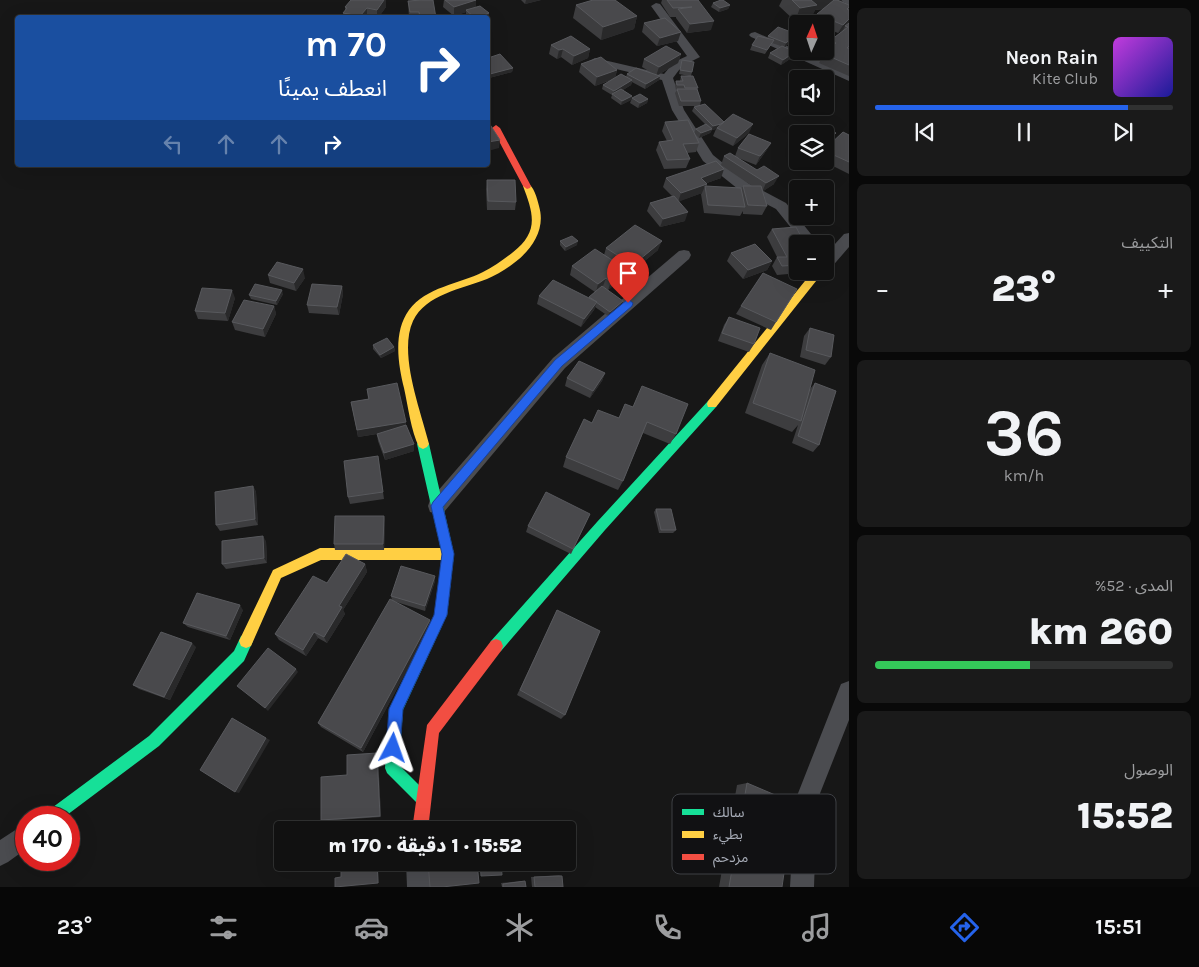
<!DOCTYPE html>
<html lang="ar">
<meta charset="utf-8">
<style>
:root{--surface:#111;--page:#1a1a1a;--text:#f1f3f6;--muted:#9c9d9f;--line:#303131;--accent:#2563eb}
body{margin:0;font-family:Karla,"Noto Sans Arabic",sans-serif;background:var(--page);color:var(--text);direction:rtl;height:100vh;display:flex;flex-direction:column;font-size:19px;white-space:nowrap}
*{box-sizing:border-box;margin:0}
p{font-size:16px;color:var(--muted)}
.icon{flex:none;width:28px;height:28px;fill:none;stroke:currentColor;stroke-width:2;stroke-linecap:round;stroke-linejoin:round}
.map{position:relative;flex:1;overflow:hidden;direction:ltr}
.details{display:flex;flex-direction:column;gap:8px;padding:8px;background:#090909;width:350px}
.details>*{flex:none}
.hud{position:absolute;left:15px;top:15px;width:475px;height:152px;border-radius:5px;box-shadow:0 5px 20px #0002,0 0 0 1px var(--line);direction:rtl;background:#1a4fa0;color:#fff;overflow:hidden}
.needle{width:32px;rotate:3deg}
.controls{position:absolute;left:789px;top:15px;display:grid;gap:10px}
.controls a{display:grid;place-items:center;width:45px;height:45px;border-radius:5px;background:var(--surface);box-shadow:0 5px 20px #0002,0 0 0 1px var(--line);font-size:25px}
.speed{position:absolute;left:15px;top:806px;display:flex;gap:10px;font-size:25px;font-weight:700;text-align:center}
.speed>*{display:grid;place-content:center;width:65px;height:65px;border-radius:50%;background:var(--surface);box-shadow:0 5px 20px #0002,0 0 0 1px var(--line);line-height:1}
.speed .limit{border:8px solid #d22;background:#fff;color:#111}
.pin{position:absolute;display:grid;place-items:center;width:42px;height:42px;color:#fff;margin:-51px -21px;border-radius:50% 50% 50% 0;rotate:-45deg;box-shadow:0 0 5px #0007}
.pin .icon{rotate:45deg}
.me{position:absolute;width:55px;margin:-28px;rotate:4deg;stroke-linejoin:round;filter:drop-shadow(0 0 4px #0008)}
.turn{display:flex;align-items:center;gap:18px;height:105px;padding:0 20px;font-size:22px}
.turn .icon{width:65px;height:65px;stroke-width:2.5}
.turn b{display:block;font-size:35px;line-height:42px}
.lanes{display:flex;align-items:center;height:48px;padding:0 20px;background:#0003;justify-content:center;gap:25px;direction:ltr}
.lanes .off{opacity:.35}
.big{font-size:38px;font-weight:800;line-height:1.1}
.details .widget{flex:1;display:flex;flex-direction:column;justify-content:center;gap:8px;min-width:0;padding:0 18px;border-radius:8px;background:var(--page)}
.details .dial{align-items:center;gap:0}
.dial b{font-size:65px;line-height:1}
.song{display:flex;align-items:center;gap:15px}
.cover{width:60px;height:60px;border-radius:8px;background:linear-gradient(135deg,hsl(290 70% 55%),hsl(240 70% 35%))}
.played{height:5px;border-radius:2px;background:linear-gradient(90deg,var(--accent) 85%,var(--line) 85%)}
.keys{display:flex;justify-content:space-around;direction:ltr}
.heat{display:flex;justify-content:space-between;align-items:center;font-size:28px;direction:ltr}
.charge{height:8px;border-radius:4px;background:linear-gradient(90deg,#34c759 52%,var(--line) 0)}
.trip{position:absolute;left:274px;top:821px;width:302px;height:50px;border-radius:5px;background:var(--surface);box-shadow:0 5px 20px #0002,0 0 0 1px var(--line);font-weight:800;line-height:50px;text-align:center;direction:rtl}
.menu{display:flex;height:80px;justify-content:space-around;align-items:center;background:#070707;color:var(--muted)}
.menu .icon{width:35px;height:35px}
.menu .selected{color:var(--accent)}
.menu b{font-size:22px;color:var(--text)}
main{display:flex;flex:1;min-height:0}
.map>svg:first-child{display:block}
</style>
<main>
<section class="details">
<div class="widget">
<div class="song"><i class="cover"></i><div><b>Neon Rain</b><p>Kite Club</p></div></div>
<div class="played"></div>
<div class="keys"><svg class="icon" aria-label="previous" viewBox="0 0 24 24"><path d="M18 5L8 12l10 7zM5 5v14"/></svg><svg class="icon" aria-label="pause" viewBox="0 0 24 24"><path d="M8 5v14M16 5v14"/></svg><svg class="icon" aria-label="next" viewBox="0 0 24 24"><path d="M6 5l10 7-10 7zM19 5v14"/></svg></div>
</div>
<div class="widget"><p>التكييف</p>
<div class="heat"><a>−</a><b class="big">23°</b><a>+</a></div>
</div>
<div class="widget dial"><b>36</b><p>km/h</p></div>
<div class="widget"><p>المدى · 52%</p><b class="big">260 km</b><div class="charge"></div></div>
<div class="widget"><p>الوصول</p><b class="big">15:52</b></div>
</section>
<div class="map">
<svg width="849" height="887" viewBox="0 0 849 887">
<rect width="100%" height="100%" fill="#171717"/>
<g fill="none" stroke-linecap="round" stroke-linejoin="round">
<path fill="#4b4c50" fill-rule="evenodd" d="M840,0h9v6z
M656,3l4,1 40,53 -18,9 -9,12 11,32 29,45 35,28 38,20 33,41h-15l-28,-35 -38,-20 -35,-28 -31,-51 -10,-30 -71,-17 -2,-2 6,-3 69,16 10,-12 13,-6 -36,-50z
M755,32l94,41v8l-98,-44 -2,-2 2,-2z
M849,233v14l-19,22 -5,1v-15l19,-21z
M684,250l5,1 2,4 -2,4 -124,109 -121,144 -7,2 -7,-2 -2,-6 2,-6 123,-142 126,-107z
M849,681v39l-32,81 -3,86h-24l5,-86 46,-117z
M26,823v26l-18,13 -8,4v-26z
M406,862h24l1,25h-24z"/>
<path fill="#16e098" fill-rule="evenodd" d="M712,400l4,1 1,3 -1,3 -111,123 -104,121 -5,2 -5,-2 -2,-5 2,-5 106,-119 111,-121z
M423,439l4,2 2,3 25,110 -7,61 -44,95 -4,55 30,30 2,5 -2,5 -5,2 -5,-2 -32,-32 -2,-5 4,-59 46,-95 7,-60 -25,-110 2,-3z
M246,634l5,2 2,5 -9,20 -85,85 -96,72h-20l2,-5 104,-77 85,-85 7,-15z"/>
<path fill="#ffcf43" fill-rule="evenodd" d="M527,183c7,3 10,15 12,23 10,34 -23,60 -52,73 -25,10 -61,15 -74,42 -15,33 8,90 16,123l-2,3 -4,2 -4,-2c-8,-16 -11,-41 -15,-59 -6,-24 -11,-56 5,-78 17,-23 50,-26 74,-38 10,-5 20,-12 29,-19 27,-21 22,-38 11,-67z
M813,271h11l-108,136h-8l-1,-3 1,-3z
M320,548h128l4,2 2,4 -2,4 -4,2h-127l-40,18 -30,68 -5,2 -5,-2 -2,-5 34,-71z"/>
<path fill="#f24e42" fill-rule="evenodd" d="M496,125l4,3 31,58 -1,2 -3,1 -4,-3 -31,-58z
M496,639l5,2 2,5 -2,5 -62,82 -11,97h-16l15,-105 64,-84z"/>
</g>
<path fill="#3d3d3f" d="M351,0h35v7l-8,11h-34l-1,-5 2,-2v-4z
M444,0h32v7l13,6v5h-20l-3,-3v-3l-12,4 -11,-9z
M521,0h20l-16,4z
M662,0h36l13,30 -24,3 -11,-15v-1h-6l-9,-14z
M782,0h60l-1,1 8,4v71l-30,-13 5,-9 4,-4 -2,-1 5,-9 10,-8 2,-2 -5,3 -13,-5v-4l-12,-1 4,-9 7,-5 -9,1 -4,8 -9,2 -4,4v14l-3,-1 -1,2 -9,8 8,10 -12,8 -13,-7 2,-5 11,-7 -9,-3 -7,11 -15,-4 2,-5 15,-7 1,-2 23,-4 3,-6 8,-6 -7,1 -16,-15z
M408,1l28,17h-27z
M713,3l17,2 -2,4 -9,3 -8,-5z
M576,5l61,11 -3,13 -33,11 -28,-22z
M644,23l34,18 -21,5 -15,-14z
M796,40h2v11h5l-2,2 -9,-4z
M551,45l39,4 -2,9 -16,7 -11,-8 -4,2 -8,-5z
M681,54l-3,9 -20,12 2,1 -1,4 -14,9 -13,-7 -1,3 -8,5 9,6 -1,4 -10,5 -10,-7 1,-3 -10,-6 1,-4 11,-6 -19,7 -16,-14 2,-8 36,6 -2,8 11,-1 1,-3 25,-1 -10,-6 2,-8z
M488,58l25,10 -1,4 -23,6 -1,-2z
M682,60l10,12 -1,4 7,12 -1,1 4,12 -1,4 24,17 25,11 -16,13 -20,-10 3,-7 -4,1 -2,3 -11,5 -5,-5 2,-4 10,-4 -14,-14 2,-4 4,-1h-19l-4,-13 2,-3h-1l-1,-4 1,-5h4l1,-5h8l-10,-2z
M632,98l16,1 -1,4 -9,5 -8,-5z
M665,122l34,21 -3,9 -9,1 3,6 -4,9 -22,1 -8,-19 3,-8 8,-1 -5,-10z
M849,135v39l-26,-13h2v-12z
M771,143l-5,8 -10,14 -18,-7 36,26 -11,7 4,15 -5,9 -19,-1v-3l-3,5 -36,-3 -3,-19 1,-1 -23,8 6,20 -25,6 -13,-16 3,-8 22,-7 -9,-9 3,-9h55l-14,5v3l34,3 2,-3h9l-31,-21 3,-9h11l3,-8z
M487,180l29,22 -1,8h-28l-1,-21z
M772,229l26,15v27h13v1l-34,3 -5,-9 5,-9 -10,-20z
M560,241l17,4 -12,6 -5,-6z
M606,248l52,2 -28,23 -4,-3 -3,8 -15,12 -5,-3 20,14 -1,4 -14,11 -13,-9 -1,3 -13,17 -44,-23 2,-8 49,2 7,-6 -25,-17 2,-9 32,-11z
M731,253l41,8 -5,9 -24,9 -16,-18z
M268,275l37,3 -9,13 -26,-8z
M342,286l1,8 -4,21 -30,-2 -2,-8z
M797,289l-26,41 -35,-16 5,-8z
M283,294l-6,11 -26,-6 -2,-4z
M235,298l-7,23 -30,-2 -3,-8z
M274,306l2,8 -11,23 -30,-7 -3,-8z
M729,317l25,27 -5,8 -31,-11 6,-16z
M810,328l21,29 -6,8 -25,-8 4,-21z
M373,345l21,2 1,4 -14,7 -8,-9z
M770,353l40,36 5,-6 4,62 -6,7 -21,-9 6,-18 -6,7 -47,-19 17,-48z
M605,373l-3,8 -12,17 -25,-12 2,-8z
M367,389l39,37 8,25 -29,9 -7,-19 -1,-7 -19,3 -7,-35 17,-3z
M625,404l51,30 -6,10 -27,-11 -20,48 -5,9 -55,-23 3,-10 26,-34 27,-5z
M378,456l6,43 -34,5 -2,-7z
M253,486l3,6 2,33 -38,6 -4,-6z
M656,509l20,21 -3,3h-14l-5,-21z
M590,514l-19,40 -45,-22 2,-6z
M384,516l1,6 -1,28h-49l-1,-6z
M266,541l1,22 -41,6 -4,-5z
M365,564l2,8 -24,38 2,4 -18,29 -9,-5 -12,18 -27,-16 -4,-6 52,-51z
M435,581l-10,30 -32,-10 37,26 -67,125 -42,-25 -3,-4 74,-123 -1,-4z
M243,610l-13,30 -42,-13 -5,-4z
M557,610l8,105 -4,4 -44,-24z
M196,647l-26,53 -31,-11 -6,-4z
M377,753l1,2 3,62 -58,4 -2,-1 26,-45z
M747,783l35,104h-63l18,-102z
M559,875l3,1 1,11h-31l-1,-10z
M523,881h2l1,6h-24l-1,-4z"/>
<path fill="#29292a" d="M384,0h2v7l-8,11h-1v-8z
M476,0v8l-10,2v2l-12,4v-9z
M526,0h15l-16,4z
M810,0h32l-3,6 -24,4 -4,8 -16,3 5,-13z
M730,5l-2,4 -9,3 1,-4z
M367,8v9l-6,1 -1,-2z
M489,13v5h-11z
M637,16l-3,13 -33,11 2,-13z
M849,19v5l-4,2 -2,4 -5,3 5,-8z
M714,21l-3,9 -24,3 3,-9z
M681,32l-3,9 -21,5 3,-8z
M796,34l-2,5 -10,9 2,-5z
M563,49l-2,8 -4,2 2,-9z
M590,49l-2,9 -16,7 2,-9z
M795,52l-2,5 -12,8 2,-5z
M681,54l-3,9 -22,13 3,-9z
M513,68l-1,4 -23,6 1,-4z
M617,70l-2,8 -20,8 2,-9z
M660,76l-1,4 -14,9 1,-5z
M632,80l-1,5 -18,11 1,-5z
M632,96l-1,4 -10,5 1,-4z
M648,99l-1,4 -9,5 2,-5z
M725,123l-8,5 -1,1 -4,1 -2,3 -11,5 2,-5 11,-4 1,-3z
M753,124l-4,9 -16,13 4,-8z
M836,133l-3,4 -8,7v-2z
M500,140l-1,8 -11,3v-9z
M771,143l-5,8 -10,14 4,-9z
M724,169l-3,9 -23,8 3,-8z
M779,176l-5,8 -12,8 4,-9z
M707,184l-2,5v-3l-3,7 -24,9 3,-9z
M688,212l-3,9 -25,6 3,-8z
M578,241l-1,4 -12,6 1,-4z
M662,241l-4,9 -28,23 3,-8z
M772,261l-5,9 -24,9 5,-9z
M303,269l2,9 -9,13 -2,-8z
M626,269l-3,9 -15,12 3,-8z
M606,278l-3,8 -7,6 2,-8z
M342,286l1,8 -4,21 -2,-8z
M232,290l3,8 -7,23 -3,-8z
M282,290l1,4 -6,11 -1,-4z
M623,301l-1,4 -14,11 2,-4z
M597,302l-3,8 -13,17 3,-8z
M274,306l2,8 -11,23 -2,-8z
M394,347l1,4 -14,7 -1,-3z
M605,373l-3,8 -12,17 3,-7z
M406,422v7l-48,8 -1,-7z
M414,444v7l-29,9 -1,-7z
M253,486l3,6 2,33 -3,-6z
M384,516l1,6 -1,28 -1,-6z
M263,536l3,5 1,22 -3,-5z
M365,564l2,8 -24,38 2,4 -18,29 -3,-6 15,-31z
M435,576v5l-10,30v-5z
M240,605l3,5 -13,30 -4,-4z
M430,620v7l-67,125 -2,-4z
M314,632l4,6 -12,18 -3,-6z
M192,643l4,4 -26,53 -6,-3z
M296,669l2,3 -30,39 -3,-3z
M266,738l4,2 -31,53 -4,-1z
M377,753l1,2 3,62 -1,-1z
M377,862h1l1,21h-1z"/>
<path fill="#49494c" stroke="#58595d" d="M351,0h33l-7,10 -10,-2 -7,8 -17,-3 4,-5 -2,-1z
M422,0h11l3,18h-16l-1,-6h-9l-2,-11z
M445,0h31l-22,7z
M593,0h22l22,16 -34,11 -27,-22z
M667,0h31l16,21 -24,3 -12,-15 14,-2 -19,1z
M721,0h2l7,5 -10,3 -7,-5z
M792,0h19l6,5 -17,3z
M834,0h3l12,5v2l-2,2 2,1v9l-6,6 -26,-11z
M480,6l9,7 -11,5h-3l-9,-8z
M665,18l16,14 -21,6 -16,-15z
M802,20l9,4h-13v3l-4,-1z
M849,23v23l-2,2h2v17l-25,-11 12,-11 -5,-3 17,-13 -3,-1z
M778,27l18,7 -10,9 -18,-7z
M571,36l19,13 -16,7 -11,-7 -4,1 -8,-5z
M758,36l16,4 -7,10 -15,-5z
M666,46l15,8 -22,13 -15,-8z
M782,46l13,6 -12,8 -13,-7z
M500,54l13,14 -23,6 -2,-3v-13z
M601,57l16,13 -20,7 -16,-13z
M682,60l12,2 -2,10 -12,-2z
M636,68l24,8 -14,8 -19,-10z
M621,74l11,6 -18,11 -11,-6z
M681,76h12l5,12h-13l-1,-3h-7l-1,-4h7z
M621,89l11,7 -10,5 -10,-7z
M677,89h20l4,12h-20z
M640,94l8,5 -8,4 -8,-5z
M705,104l19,18 -3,2 -8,2 -19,-19z
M733,114l20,10 -16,14 -20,-10z
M688,120l11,23 -16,1 7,15 -23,1 -8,-18 14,-2 -8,-18z
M488,123h1l11,17 -12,2z
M706,124l6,5 -11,4 -5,-4z
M825,127l11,6 -11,9v-8h-8z
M843,132l6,3v27l-24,-11v-2z
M749,134l22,9 -11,13 -22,-8z
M730,153l27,17 7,-4 15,10 -13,7 -42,-27z
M716,161l8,8 -23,9 6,6 -26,9 -15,-15z
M487,180h28l1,22 -28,-1z
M705,186l36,2 4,19 -37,-2z
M743,186h18l6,20 -19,-1z
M674,196l14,16 -25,7 -13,-16z
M635,225l27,16 -29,24 -27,-17z
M796,227l9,17h-7v21l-16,1 -5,-9h10l-15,-28z
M572,236l6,5 -12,6 -6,-6z
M755,244l17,17 -24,9 -17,-17z
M595,249l31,20 -15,13 -5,-4 -8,6 -26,-18z
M277,262l26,7 -9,14 -26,-8z
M763,273l34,16 -21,33 -35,-16z
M553,280l44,22 -13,17 -45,-23z
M255,284l27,6 -6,11 -27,-6z
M312,284l30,2 -5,21 -30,-2z
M602,286l21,15 -13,11 -14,-10h1l-8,-5z
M202,288l30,2 -7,23 -30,-2z
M244,300l30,6 -11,23 -31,-7z
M729,317l31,11 -6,16 -32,-11z
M810,328l24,7 -3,22 -25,-7z
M387,338l7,9 -14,8 -7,-10z
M770,353l45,17 -14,51 -48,-18z
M579,361l26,12 -12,18 -26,-13z
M397,383l9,39 -49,8 -6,-28 18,-3 -2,-10z
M815,383l21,8 -17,54 -21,-9z
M642,386l46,18 -12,30 -29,-12 -24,59 -57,-24 18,-38 8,4 6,-13 21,8 6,-14 8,3z
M406,425l8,19 -30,9 -7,-19z
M378,456l5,36 -35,5 -4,-36z
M253,486l2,33 -39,6 -1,-33z
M546,492l44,22 -17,35 -45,-23z
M656,509h15l5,21h-15z
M335,516h49l-1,28h-49z
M263,536l1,22 -42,6v-23z
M346,554l19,10 -26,42 3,1 -18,30 -10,-5 -11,18 -28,-16 38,-58 14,7z
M401,566l34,10 -10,30 -34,-10z
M197,593l43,12 -14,31 -43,-13z
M390,599l40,21 -69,128 -43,-25z
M557,610l43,21 -35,84 -45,-25z
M161,632l31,11 -28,54 -31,-12z
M268,648l28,21 -31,39 -28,-22z
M232,718l34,20 -31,54 -35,-22z
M377,753l3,63 -59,4v-43l26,-2v-20z
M747,783l47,20 -12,84h-53z
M341,862h36l1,21 -43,4v-9l6,-1z
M428,862h49l2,21 -37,4h-12z
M480,862h21l1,13 -21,1z
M562,876l1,11h-28l-1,-10z
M525,881l1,6h-23v-3z"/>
<path fill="#2563eb" stroke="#184099" d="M628,299l5,4 -1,3 -70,60 -119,141 11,47 -7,61 -44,94 -3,39 -2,5 -5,2 -5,-2 -2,-5 3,-39 45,-94 8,-61 -11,-48 2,-4 122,-142z"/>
<rect x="672" y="794" width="164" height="80" rx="8" fill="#111113" stroke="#3e4045" stroke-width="1"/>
<rect x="682" y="809" width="22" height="6" fill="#16e098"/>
<rect x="682" y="831" width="22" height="7" fill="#ffcf43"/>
<rect x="682" y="854" width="22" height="6" fill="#f24e42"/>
<g font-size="14" fill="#a8adb8">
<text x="713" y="817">سالك</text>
<text x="713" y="839">بطيء</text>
<text x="713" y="862">مزدحم</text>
</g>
</svg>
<div class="controls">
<a><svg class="needle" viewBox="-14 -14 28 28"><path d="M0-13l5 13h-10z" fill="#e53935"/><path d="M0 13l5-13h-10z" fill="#9c9d9f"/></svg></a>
<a><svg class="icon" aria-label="sound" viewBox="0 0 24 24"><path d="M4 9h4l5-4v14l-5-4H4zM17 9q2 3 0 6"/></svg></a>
<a><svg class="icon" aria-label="layers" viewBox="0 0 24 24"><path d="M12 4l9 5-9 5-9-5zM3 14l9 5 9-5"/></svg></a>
<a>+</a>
<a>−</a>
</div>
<div class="speed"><div class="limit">40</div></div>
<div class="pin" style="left:628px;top:303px;background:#d93025"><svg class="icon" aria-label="arrive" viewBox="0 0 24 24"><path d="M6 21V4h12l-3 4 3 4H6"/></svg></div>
<svg class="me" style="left:393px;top:748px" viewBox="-20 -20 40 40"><path d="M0-17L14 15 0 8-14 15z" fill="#2563eb" stroke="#fff" stroke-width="4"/></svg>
<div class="trip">15:52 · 1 دقيقة · 170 m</div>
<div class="hud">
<div class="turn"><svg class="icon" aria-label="right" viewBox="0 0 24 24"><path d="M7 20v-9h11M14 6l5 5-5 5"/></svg><div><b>70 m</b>انعطف يمينًا</div></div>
<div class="lanes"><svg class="icon off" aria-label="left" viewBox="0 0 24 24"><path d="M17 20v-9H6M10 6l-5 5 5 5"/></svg><svg class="icon off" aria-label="ahead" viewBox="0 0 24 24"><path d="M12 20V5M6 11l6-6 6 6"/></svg><svg class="icon off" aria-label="ahead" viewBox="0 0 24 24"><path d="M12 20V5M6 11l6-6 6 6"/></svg><svg class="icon" aria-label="right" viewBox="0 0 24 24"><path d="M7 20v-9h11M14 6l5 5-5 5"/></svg></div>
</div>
</div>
</main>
<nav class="menu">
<b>15:51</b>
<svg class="icon selected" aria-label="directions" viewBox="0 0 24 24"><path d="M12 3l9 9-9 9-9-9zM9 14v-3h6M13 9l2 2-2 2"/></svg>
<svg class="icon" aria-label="music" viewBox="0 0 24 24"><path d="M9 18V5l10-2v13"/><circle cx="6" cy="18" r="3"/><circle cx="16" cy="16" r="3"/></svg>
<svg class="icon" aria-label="phone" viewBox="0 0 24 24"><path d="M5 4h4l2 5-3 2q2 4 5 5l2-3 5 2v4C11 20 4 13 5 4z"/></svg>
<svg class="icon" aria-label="climate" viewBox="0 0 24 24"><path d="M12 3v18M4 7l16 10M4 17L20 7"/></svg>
<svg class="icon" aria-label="car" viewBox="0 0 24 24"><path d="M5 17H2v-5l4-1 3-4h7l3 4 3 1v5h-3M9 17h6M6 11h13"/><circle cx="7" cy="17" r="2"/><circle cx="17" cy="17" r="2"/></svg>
<svg class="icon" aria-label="filters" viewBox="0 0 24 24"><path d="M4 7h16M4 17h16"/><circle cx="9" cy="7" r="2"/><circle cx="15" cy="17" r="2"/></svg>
<b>23°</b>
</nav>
